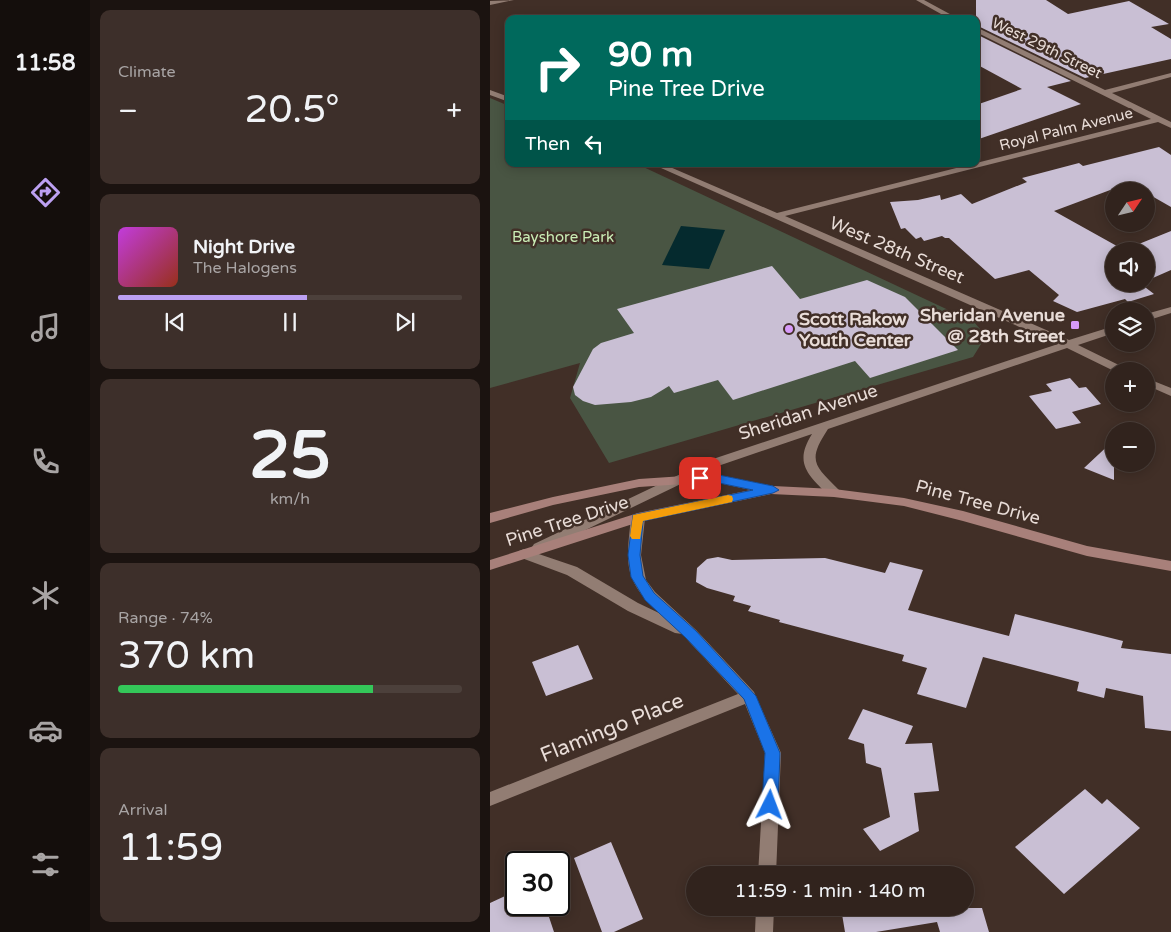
<!DOCTYPE html>
<meta charset="utf-8">
<style>
:root{--surface:#31231d;--page:#3d2f2a;--text:#f1f3f6;--muted:#a8a4a4;--line:#4c403b;--accent:#bca0f2}
body{margin:0;font-family:"Varela Round",sans-serif;background:var(--page);color:var(--text);height:100vh;display:flex;flex-direction:column;font-size:19px;white-space:nowrap}
*{box-sizing:border-box;margin:0}
p{font-size:16px;color:var(--muted)}
.icon{flex:none;width:28px;height:28px;fill:none;stroke:currentColor;stroke-width:2;stroke-linecap:round;stroke-linejoin:round}
.map{position:relative;flex:1;overflow:hidden}
.drawer{display:flex;flex-direction:column;gap:10px;padding:10px;background:#1b1310;width:400px}
.drawer>*{flex:none}
.top-card{position:absolute;left:15px;top:15px;width:475px;height:152px;border-radius:10px;box-shadow:0 2px 12px #0003,0 0 0 1px var(--line);background:#00695c;color:#fff;overflow:hidden}
.needle{width:32px;rotate:55deg}
.buttons{position:absolute;left:615px;top:182px;display:grid;gap:10px}
.buttons a{display:grid;place-items:center;width:50px;height:50px;border-radius:50%;background:var(--surface);box-shadow:0 2px 12px #0003,0 0 0 1px var(--line);font-size:25px}
.speed{position:absolute;left:15px;top:851px;display:flex;gap:10px;font-size:25px;font-weight:700;text-align:center}
.speed>*{display:grid;place-content:center;width:65px;height:65px;border-radius:50%;background:var(--surface);box-shadow:0 2px 12px #0003,0 0 0 1px var(--line);line-height:1}
.speed .limit{border:2px solid #111;border-radius:8px;background:#fff;color:#111}
.pin{position:absolute;display:grid;place-items:center;width:42px;height:42px;color:#fff;margin:-21px;border-radius:10px;box-shadow:0 2px 8px #0006}
.me{position:absolute;width:55px;margin:-28px;rotate:3deg;stroke-linejoin:round;filter:drop-shadow(0 0 4px #0008)}
.turn{display:flex;align-items:center;gap:18px;height:105px;padding:0 20px;font-size:22px}
.turn .icon{width:65px;height:65px;stroke-width:2.5}
.turn b{display:block;font-size:35px;line-height:42px}
.then{display:flex;align-items:center;height:48px;padding:0 20px;background:#0003;gap:10px;font-size:19px}
.big{font-size:38px;font-weight:600;line-height:1.1}
.drawer .tile{flex:1;display:flex;flex-direction:column;justify-content:center;gap:8px;min-width:0;padding:0 18px;border-radius:10px;background:var(--page)}
.drawer .dial{align-items:center;gap:0}
.dial b{font-size:65px;line-height:1}
.song{display:flex;align-items:center;gap:15px}
.cover{width:60px;height:60px;border-radius:8px;background:linear-gradient(135deg,hsl(290 70% 55%),hsl(10 70% 35%))}
.played{height:5px;border-radius:2px;background:linear-gradient(90deg,var(--accent) 55%,var(--line) 55%)}
.keys{display:flex;justify-content:space-around;direction:ltr}
.heat{display:flex;justify-content:space-between;align-items:center;font-size:28px;direction:ltr}
.charge{height:8px;border-radius:4px;background:linear-gradient(90deg,#34c759 74%,var(--line) 0)}
.trip{position:absolute;left:196px;top:866px;width:288px;height:50px;border-radius:25px;background:var(--surface);box-shadow:0 2px 12px #0003,0 0 0 1px var(--line);font-weight:600;line-height:50px;text-align:center}
main{display:flex;flex:1;min-height:0}
.dock{display:flex;flex-direction:column;width:90px;justify-content:space-around;align-items:center;background:#140e0c;color:var(--muted)}
.dock .icon{width:35px;height:35px}
.dock .on{color:var(--accent)}
.dock b{font-size:22px;color:var(--text)}
.map>svg:first-child{display:block}
</style>
<main>
<nav class="dock">
<b>11:58</b>
<svg class="icon on" aria-label="directions" viewBox="0 0 24 24"><path d="M12 3l9 9-9 9-9-9zM9 14v-3h6M13 9l2 2-2 2"/></svg>
<svg class="icon" aria-label="music" viewBox="0 0 24 24"><path d="M9 18V5l10-2v13"/><circle cx="6" cy="18" r="3"/><circle cx="16" cy="16" r="3"/></svg>
<svg class="icon" aria-label="phone" viewBox="0 0 24 24"><path d="M5 4h4l2 5-3 2q2 4 5 5l2-3 5 2v4C11 20 4 13 5 4z"/></svg>
<svg class="icon" aria-label="climate" viewBox="0 0 24 24"><path d="M12 3v18M4 7l16 10M4 17L20 7"/></svg>
<svg class="icon" aria-label="car" viewBox="0 0 24 24"><path d="M5 17H2v-5l4-1 3-4h7l3 4 3 1v5h-3M9 17h6M6 11h13"/><circle cx="7" cy="17" r="2"/><circle cx="17" cy="17" r="2"/></svg>
<svg class="icon" aria-label="filters" viewBox="0 0 24 24"><path d="M4 7h16M4 17h16"/><circle cx="9" cy="7" r="2"/><circle cx="15" cy="17" r="2"/></svg>
</nav>
<section class="drawer">
<div class="tile"><p>Climate</p>
<div class="heat"><a>−</a><b class="big">20.5°</b><a>+</a></div>
</div>
<div class="tile">
<div class="song"><i class="cover"></i><div><b>Night Drive</b><p>The Halogens</p></div></div>
<div class="played"></div>
<div class="keys"><svg class="icon" aria-label="previous" viewBox="0 0 24 24"><path d="M18 5L8 12l10 7zM5 5v14"/></svg><svg class="icon" aria-label="pause" viewBox="0 0 24 24"><path d="M8 5v14M16 5v14"/></svg><svg class="icon" aria-label="next" viewBox="0 0 24 24"><path d="M6 5l10 7-10 7zM19 5v14"/></svg></div>
</div>
<div class="tile dial"><b>25</b><p>km/h</p></div>
<div class="tile"><p>Range · 74%</p><b class="big">370 km</b><div class="charge"></div></div>
<div class="tile"><p>Arrival</p><b class="big">11:59</b></div>
</section>
<div class="map">
<svg width="681" height="932" viewBox="0 0 681 932">
<rect width="100%" height="100%" fill="#412f27"/>
<path fill="#495543" d="M0,98l19,8v58h128l337,158 12,14 -13,21 -364,106 -39,-65 10,-35 -90,25z"/>
<path fill="#052a2e" d="M191,226l44,4 -16,39 -47,-4z"/>
<path fill="#c9bfd4" d="M486,0h70l22,14 61,-13 40,23 -18,3 20,12v20l-86,19 -109,-53z
M486,34l95,47 -24,6 34,17 -105,36v-35l46,-16 -46,-25z
M669,147l12,8v52l-42,-24 -75,28 70,39 47,-19v39l-25,11v-30h-32v33h27l13,10 -26,8 -3,-3 -48,13 -24,-11 6,-6 -30,-25 -34,9 -46,-41h-4l-3,-2 -18,5 -3,-4 -5,2 -11,-11 -4,1 -11,-27 28,-2 22,-5 1,5 20,-6 11,10 55,-22 -5,-4 57,-15 4,3z
M282,266l28,33 67,-19 38,17 53,53 -88,28 -15,-17 -122,39 -15,-20 -44,13 -5,-7 -18,11 -20,5 -36,3 -12,-4 -8,-6 -2,-8 20,-38 8,-6 33,-10 -17,-24z
M580,378l9,10 7,-1 15,17 -29,8 9,11 -25,6 -27,-33 23,-5 -6,-7z
M624,440v40l-30,-12z
M228,557l14,3 93,-2 60,15 5,-11 33,8 -15,40 101,26 6,-22 108,27 -2,7 50,6v77l-26,-3 -2,-32 -37,-8 -2,10 -27,-7 2,-9 -96,-25 -17,51 -49,-14 10,-26 -25,-7 2,-6 -125,-33 1,-2 -32,-9 3,-5 -18,-5 2,-5 -28,-8 -11,-6 1,-14 10,-9z
M88,645l15,34 -47,17 -14,-34z
M373,709l50,17 -8,18 27,-1 7,48 -25,2 5,38 -39,20 -17,-22 27,-12 -9,-49 -15,-5 -2,-19 -16,-5z
M595,789l17,15 5,-5 33,29 -76,66 -49,-47z
M121,842l32,77 -29,13h-12l-28,-74z
M26,891v14h29l9,27h-64v-29z
M351,908h141l7,24h-49l-3,-10 -61,10h-31z"/>
<g fill="none" stroke-linecap="round" stroke-linejoin="round">
<path fill="#927d73" fill-rule="evenodd" d="M24,0l-24,5v-4z
M426,0h8l35,19h-9z
M486,27l129,63 66,-17v4l-59,16 59,29v6l-13,-6 -373,94 284,124 45,-14v7l-36,12 49,24 2,2h-15l-47,-23 -239,81c-21,32 -14,36 11,61l1,3 -1,3h-10c-20,-21 -36,-32 -17,-62l-94,32 -174,84h-10l-2,-3 2,-3 176,-84 348,-116 -406,-180h11l114,49 374,-94 -175,-87z
M0,90l19,7v5l-19,-7z
M681,307v6l-25,8v-7z
M656,378l25,10v8l-25,-11z
M148,513l5,2 2,3 -4,37 5,25 9,12 41,38 58,62 27,61 -5,122h-18l7,-122 -20,-49 -255,102v-14l248,-98 -56,-60 -7,-1 -47,-22 -61,-36 -48,-18 -2,-3 2,-3 5,-2 53,18 61,36 21,10c-36,-34 -33,-48 -28,-95l2,-3z
M266,908h18l-1,24h-18z"/>
<path fill="#a8807a" fill-rule="evenodd" d="M224,474l59,12 61,3 70,9 59,13 124,35 84,15v10l-84,-15 -124,-35 -59,-15 -70,-9 -63,-3 -132,28 -149,48v-10l148,-47 113,-23 -37,-8 -75,5 -86,18 -63,18v-10l63,-16 86,-18z"/>
</g>
<path fill="#1a73e8" stroke="#114b97" d="M224,474l59,12 6,4 -6,3 -130,28 -3,34 3,21 11,17 42,38 60,65 24,57 -2,52 -3,5 -5,2 -5,-2 -3,-5 3,-52 -21,-54 -58,-61 -41,-38 -14,-23 -3,-22 5,-40 120,-25 -39,-8h-14l-6,-4 6,-3z"/>
<path fill="#f59e0b" d="M238,495l4,1 1,3 -1,3 -89,19 -3,18h-8l-2,-3 3,-21z"/>
<g fill="#d79bf9" stroke="#412f27" stroke-width="2">
<rect x="580" y="320" width="10" height="10" rx="2.5"/>
<circle cx="299" cy="329" r="5"/>
</g>
<g text-anchor="middle" dominant-baseline="central" stroke-width="5" stroke-linejoin="round" paint-order="stroke">
<g font-size="15" fill="#e9ddd8" stroke="#412f27">
<text transform="translate(557 48) rotate(26)">West 29th Street</text>
<text transform="translate(576 129) rotate(-14)">Royal Palm Avenue</text>
</g>
<g font-size="15" fill="#caedb6" stroke="#412f27">
<text x="73" y="237">Bayshore Park</text>
</g>
<g font-size="18" fill="#e9ddd8" stroke="#412f27">
<text transform="translate(407 250) rotate(23)">West 28th Street</text>
<text transform="translate(318 412) rotate(-18)">Sheridan Avenue</text>
<text transform="translate(488 502) rotate(15)">Pine Tree Drive</text>
<text transform="translate(77 521) rotate(-18)">Pine Tree Drive</text>
</g>
<g font-size="18" font-weight="bold" fill="#e9ddd8" stroke="#412f27" text-anchor="end">
<text x="575" y="315">Sheridan Avenue<tspan x="575" dy="21">@ 28th Street</tspan></text>
<text x="309" y="319" text-anchor="start">Scott Rakow<tspan x="309" dy="21">Youth Center</tspan></text>
</g>
<g font-size="21" fill="#e9ddd8" stroke="#412f27">
<text transform="translate(122 728) rotate(-22)">Flamingo Place</text>
</g>
</g>
</svg>
<div class="buttons">
<a><svg class="needle" viewBox="-14 -14 28 28"><path d="M0-13l5 13h-10z" fill="#e53935"/><path d="M0 13l5-13h-10z" fill="#a8a4a4"/></svg></a>
<a><svg class="icon" aria-label="sound" viewBox="0 0 24 24"><path d="M4 9h4l5-4v14l-5-4H4zM17 9q2 3 0 6"/></svg></a>
<a><svg class="icon" aria-label="layers" viewBox="0 0 24 24"><path d="M12 4l9 5-9 5-9-5zM3 14l9 5 9-5"/></svg></a>
<a>+</a>
<a>−</a>
</div>
<div class="speed"><div class="limit">30</div></div>
<div class="pin" style="left:210px;top:478px;background:#d93025"><svg class="icon" aria-label="arrive" viewBox="0 0 24 24"><path d="M6 21V4h12l-3 4 3 4H6"/></svg></div>
<svg class="me" style="left:280px;top:805px" viewBox="-20 -20 40 40"><path d="M0-17L14 15 0 8-14 15z" fill="#1a73e8" stroke="#fff" stroke-width="4"/></svg>
<div class="trip">11:59 · 1 min · 140 m</div>
<div class="top-card">
<div class="turn"><svg class="icon" aria-label="right" viewBox="0 0 24 24"><path d="M7 20v-9h11M14 6l5 5-5 5"/></svg><div><b>90 m</b>Pine Tree Drive</div></div>
<div class="then">Then<svg class="icon" aria-label="left" viewBox="0 0 24 24"><path d="M17 20v-9H6M10 6l-5 5 5 5"/></svg></div>
</div>
</div>
</main>
